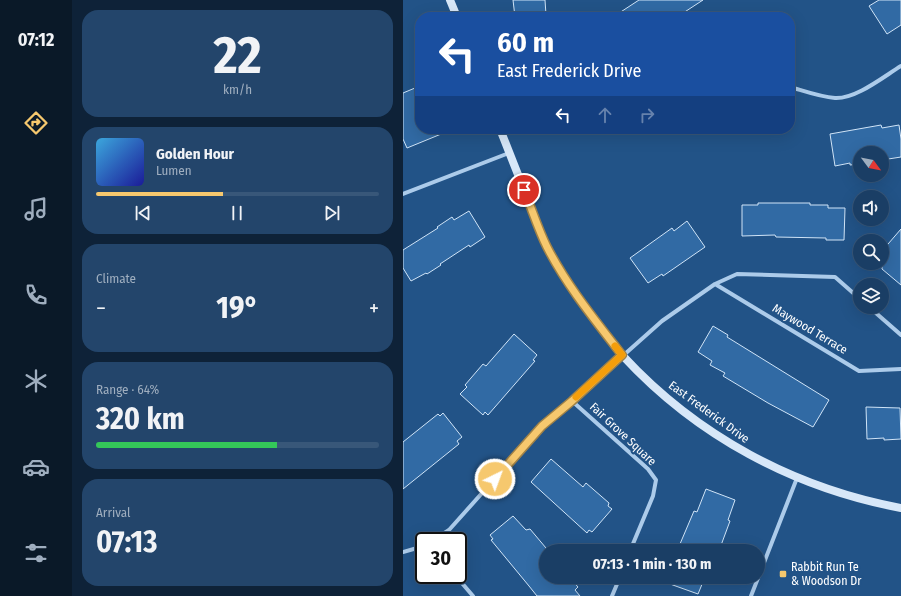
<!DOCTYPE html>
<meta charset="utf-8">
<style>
:root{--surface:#1a3e65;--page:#23456b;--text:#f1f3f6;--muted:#9faebf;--line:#385779;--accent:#f6c86e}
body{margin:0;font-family:"Fira Sans Condensed",sans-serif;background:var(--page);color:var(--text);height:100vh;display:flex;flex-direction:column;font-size:15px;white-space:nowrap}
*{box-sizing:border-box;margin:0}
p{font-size:13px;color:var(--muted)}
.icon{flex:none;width:22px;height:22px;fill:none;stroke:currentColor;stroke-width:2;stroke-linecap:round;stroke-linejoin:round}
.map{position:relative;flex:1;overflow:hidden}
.panel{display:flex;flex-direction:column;gap:10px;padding:10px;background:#0e2238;width:331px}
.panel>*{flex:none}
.top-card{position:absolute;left:12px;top:12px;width:380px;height:122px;border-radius:16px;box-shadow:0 4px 16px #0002,0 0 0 1px var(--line);background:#1a4fa0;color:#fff;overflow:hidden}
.needle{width:26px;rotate:122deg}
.tools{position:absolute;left:450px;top:146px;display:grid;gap:8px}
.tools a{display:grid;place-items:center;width:36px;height:36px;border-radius:50%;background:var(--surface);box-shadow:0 4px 16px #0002,0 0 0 1px var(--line);font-size:20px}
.speed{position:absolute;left:12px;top:532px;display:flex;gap:8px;font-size:20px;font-weight:700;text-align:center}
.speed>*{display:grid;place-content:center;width:52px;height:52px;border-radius:50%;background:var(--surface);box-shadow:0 4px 16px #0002,0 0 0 1px var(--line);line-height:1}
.speed .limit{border:2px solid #111;border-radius:6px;background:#fff;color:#111}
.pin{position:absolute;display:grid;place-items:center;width:34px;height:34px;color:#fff;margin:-17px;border:2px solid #fff;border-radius:50%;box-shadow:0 1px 4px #0007}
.me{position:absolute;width:44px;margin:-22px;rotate:42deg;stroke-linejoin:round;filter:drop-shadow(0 0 3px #0008)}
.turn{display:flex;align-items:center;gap:14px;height:84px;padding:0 16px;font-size:18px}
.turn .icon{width:52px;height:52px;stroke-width:2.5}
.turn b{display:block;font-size:28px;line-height:34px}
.lanes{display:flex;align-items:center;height:38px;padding:0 16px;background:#0003;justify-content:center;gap:20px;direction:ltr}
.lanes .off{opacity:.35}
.big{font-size:30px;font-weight:700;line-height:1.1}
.panel .widget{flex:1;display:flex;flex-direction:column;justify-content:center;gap:6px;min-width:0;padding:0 14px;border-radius:16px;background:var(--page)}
.panel .dial{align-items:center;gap:0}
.dial b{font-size:52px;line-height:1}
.song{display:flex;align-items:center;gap:12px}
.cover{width:48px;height:48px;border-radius:6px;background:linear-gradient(135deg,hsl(200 70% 55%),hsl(240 70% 35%))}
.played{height:4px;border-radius:2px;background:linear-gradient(90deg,var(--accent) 45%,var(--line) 45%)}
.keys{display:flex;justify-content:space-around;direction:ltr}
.heat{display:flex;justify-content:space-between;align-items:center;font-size:22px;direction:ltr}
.charge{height:6px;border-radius:3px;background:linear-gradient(90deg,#34c759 64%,var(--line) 0)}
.trip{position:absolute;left:136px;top:544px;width:226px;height:40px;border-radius:20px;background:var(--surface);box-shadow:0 4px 16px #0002,0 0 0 1px var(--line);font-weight:700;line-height:40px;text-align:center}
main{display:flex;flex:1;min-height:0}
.dock{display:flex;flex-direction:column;width:72px;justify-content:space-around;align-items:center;background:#0a1928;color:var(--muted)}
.dock .icon{width:28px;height:28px}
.dock .selected{color:var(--accent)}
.dock b{font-size:18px;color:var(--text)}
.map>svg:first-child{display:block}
</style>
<main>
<nav class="dock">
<b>07:12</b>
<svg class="icon selected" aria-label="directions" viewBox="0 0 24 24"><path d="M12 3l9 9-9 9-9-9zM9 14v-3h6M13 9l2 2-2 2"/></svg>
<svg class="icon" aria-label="music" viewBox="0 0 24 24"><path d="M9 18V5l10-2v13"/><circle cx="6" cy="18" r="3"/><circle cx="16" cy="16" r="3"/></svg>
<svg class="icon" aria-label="phone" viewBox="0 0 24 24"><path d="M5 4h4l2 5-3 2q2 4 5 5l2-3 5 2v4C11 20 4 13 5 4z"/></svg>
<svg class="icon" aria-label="climate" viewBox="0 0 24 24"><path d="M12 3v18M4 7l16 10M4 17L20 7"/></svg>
<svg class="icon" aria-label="car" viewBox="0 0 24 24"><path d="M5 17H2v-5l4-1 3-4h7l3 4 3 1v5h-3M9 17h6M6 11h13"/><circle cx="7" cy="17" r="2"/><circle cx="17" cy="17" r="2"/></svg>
<svg class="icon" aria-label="filters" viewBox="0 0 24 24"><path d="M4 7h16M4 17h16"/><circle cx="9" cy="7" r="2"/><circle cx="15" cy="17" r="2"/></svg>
</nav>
<section class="panel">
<div class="widget dial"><b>22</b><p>km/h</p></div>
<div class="widget">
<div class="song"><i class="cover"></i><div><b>Golden Hour</b><p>Lumen</p></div></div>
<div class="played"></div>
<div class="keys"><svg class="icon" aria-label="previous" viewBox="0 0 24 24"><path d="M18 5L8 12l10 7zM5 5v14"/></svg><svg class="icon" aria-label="pause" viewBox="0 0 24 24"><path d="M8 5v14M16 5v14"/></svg><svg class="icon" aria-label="next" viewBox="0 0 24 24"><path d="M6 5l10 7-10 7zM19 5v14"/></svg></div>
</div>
<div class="widget"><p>Climate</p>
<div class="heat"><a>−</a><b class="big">19°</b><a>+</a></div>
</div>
<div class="widget"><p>Range · 64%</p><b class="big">320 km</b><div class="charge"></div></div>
<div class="widget"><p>Arrival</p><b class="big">07:13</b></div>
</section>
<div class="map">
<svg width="498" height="596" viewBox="0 0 498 596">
<rect width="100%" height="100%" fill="#225387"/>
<path fill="#316aa4" stroke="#d0e4f7" d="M110,0h32l1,15h-9v2h-22z
M236,0h64l-26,17h-64z
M476,0h22v25l-14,9 -18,-28z
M12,88l5,12v29l31,1 -44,18 -4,-9v-46z
M478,125l1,3 17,-3 2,14v18l-19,3v-7h-22v11l-10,1v-2l-15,3 -5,-32z
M355,203h52v2h18v3h17l-1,32h-18v-2l-50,-1 -1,-2 -33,1v-31h16z
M66,211l16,26 -15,10 -1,-2 -29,19 1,1 -14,9 -1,-1 -15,8 -8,-13v-18l35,-22 -1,-1 15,-10 2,3z
M284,221l18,26 -42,29 -1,-2 -14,9 -18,-25 42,-30 2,3z
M498,229v56l-19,-16v-18z
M310,326l15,9 -1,2 102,63 -16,27 -45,-24 -45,-27 2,-3 -15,-8 2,-4 -14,-9z
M111,334l23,21 -4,5 2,1 -47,54 -3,-3 -2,3 -23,-21 7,-7 -2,-2 18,-21 3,2z
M463,407l34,1 1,31 -17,1v-2l-17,1z
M40,413l19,24 -5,4 2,3 -56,45v-47l35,-28 2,2z
M148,459l32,28 3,-4 23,20 -1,3 4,3 -20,23 -3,-2 -2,3 -56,-51z
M303,489l29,11 -7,20 2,1 -10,27 -3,-1 -2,4h-38l17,-40 3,1z
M110,516l13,14 4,-1 16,19v29h23l9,10 -3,3 5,6h-43l-8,-10 -38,-46 2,-1 -3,-4z
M265,577h37l-7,17 -28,-10 1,-2 -2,-1 2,-3z"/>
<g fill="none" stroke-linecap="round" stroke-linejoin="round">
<path stroke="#accbea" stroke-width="4" d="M387,87c14,4 30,10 45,11 21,1 48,-21 66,-32
M0,194l106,-41
M312,284l144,87 42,-2
M466,307l32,28
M169,401l76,68 8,11 -3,16 -23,55
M29,541l17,-11 93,-104 30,-25 90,-80 53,-37 22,-10 98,3 25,22
M0,552l21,-6
M52,575l18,21
M209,596l8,-19
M348,596l46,-118"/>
<path stroke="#d7e7f8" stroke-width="8" d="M47,0l7,17
M97,129c10,25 20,51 30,76 6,14 10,28 17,42 14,27 31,52 50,75 8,11 16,23 26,34 74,80 171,132 278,152"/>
</g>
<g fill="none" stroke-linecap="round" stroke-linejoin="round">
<defs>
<path id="route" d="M92,479l47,-53 30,-25 50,-46c-27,-35 -55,-69 -75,-108 -9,-18 -15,-38 -23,-57"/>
</defs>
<use href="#route" stroke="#a08248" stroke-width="10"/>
<use href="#route" stroke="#f6c86e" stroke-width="7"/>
<path stroke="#f59e0b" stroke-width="7" d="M173,397l46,-42 -7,-9"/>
</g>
<rect fill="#f6c86e" stroke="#225387" stroke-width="1.5" x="376" y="570" width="8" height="8" rx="2"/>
<g text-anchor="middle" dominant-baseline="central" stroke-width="4" stroke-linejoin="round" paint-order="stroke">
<g font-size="12" fill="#fff" stroke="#225387">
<text transform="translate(407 329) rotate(31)">Maywood Terrace</text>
<text transform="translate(306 412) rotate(36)">East Frederick Drive</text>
<text transform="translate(220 434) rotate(43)">Fair Grove Square</text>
</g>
<g font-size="12" fill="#fff" stroke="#225387" text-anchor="start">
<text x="388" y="567">Rabbit Run Te<tspan x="388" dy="14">&amp; Woodson Dr</tspan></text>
</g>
</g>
</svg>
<div class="tools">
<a><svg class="needle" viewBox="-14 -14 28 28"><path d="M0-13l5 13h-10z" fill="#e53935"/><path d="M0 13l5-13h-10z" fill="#9faebf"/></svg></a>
<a><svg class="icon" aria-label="sound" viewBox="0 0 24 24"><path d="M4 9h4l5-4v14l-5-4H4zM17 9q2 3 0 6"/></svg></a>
<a><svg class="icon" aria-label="search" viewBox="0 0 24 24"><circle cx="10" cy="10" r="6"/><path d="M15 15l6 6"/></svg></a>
<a><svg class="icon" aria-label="layers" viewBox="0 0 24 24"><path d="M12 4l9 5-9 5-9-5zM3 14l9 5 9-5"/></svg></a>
</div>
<div class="speed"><div class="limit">30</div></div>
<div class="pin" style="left:121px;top:190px;background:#d93025"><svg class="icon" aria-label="arrive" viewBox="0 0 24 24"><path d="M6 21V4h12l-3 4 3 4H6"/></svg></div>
<svg class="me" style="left:92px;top:479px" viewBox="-20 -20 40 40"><circle r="17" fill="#f6c86e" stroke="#fff" stroke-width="3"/><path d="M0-11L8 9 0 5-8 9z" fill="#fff"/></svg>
<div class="trip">07:13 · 1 min · 130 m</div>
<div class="top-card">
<div class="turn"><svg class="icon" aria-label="left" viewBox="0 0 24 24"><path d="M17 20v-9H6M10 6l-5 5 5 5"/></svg><div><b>60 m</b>East Frederick Drive</div></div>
<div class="lanes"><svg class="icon" aria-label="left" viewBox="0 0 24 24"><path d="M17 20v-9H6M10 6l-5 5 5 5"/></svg><svg class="icon off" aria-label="ahead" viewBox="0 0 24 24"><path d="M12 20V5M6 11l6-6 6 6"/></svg><svg class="icon off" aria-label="right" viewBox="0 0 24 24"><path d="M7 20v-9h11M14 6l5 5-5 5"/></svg></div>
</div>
</div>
</main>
